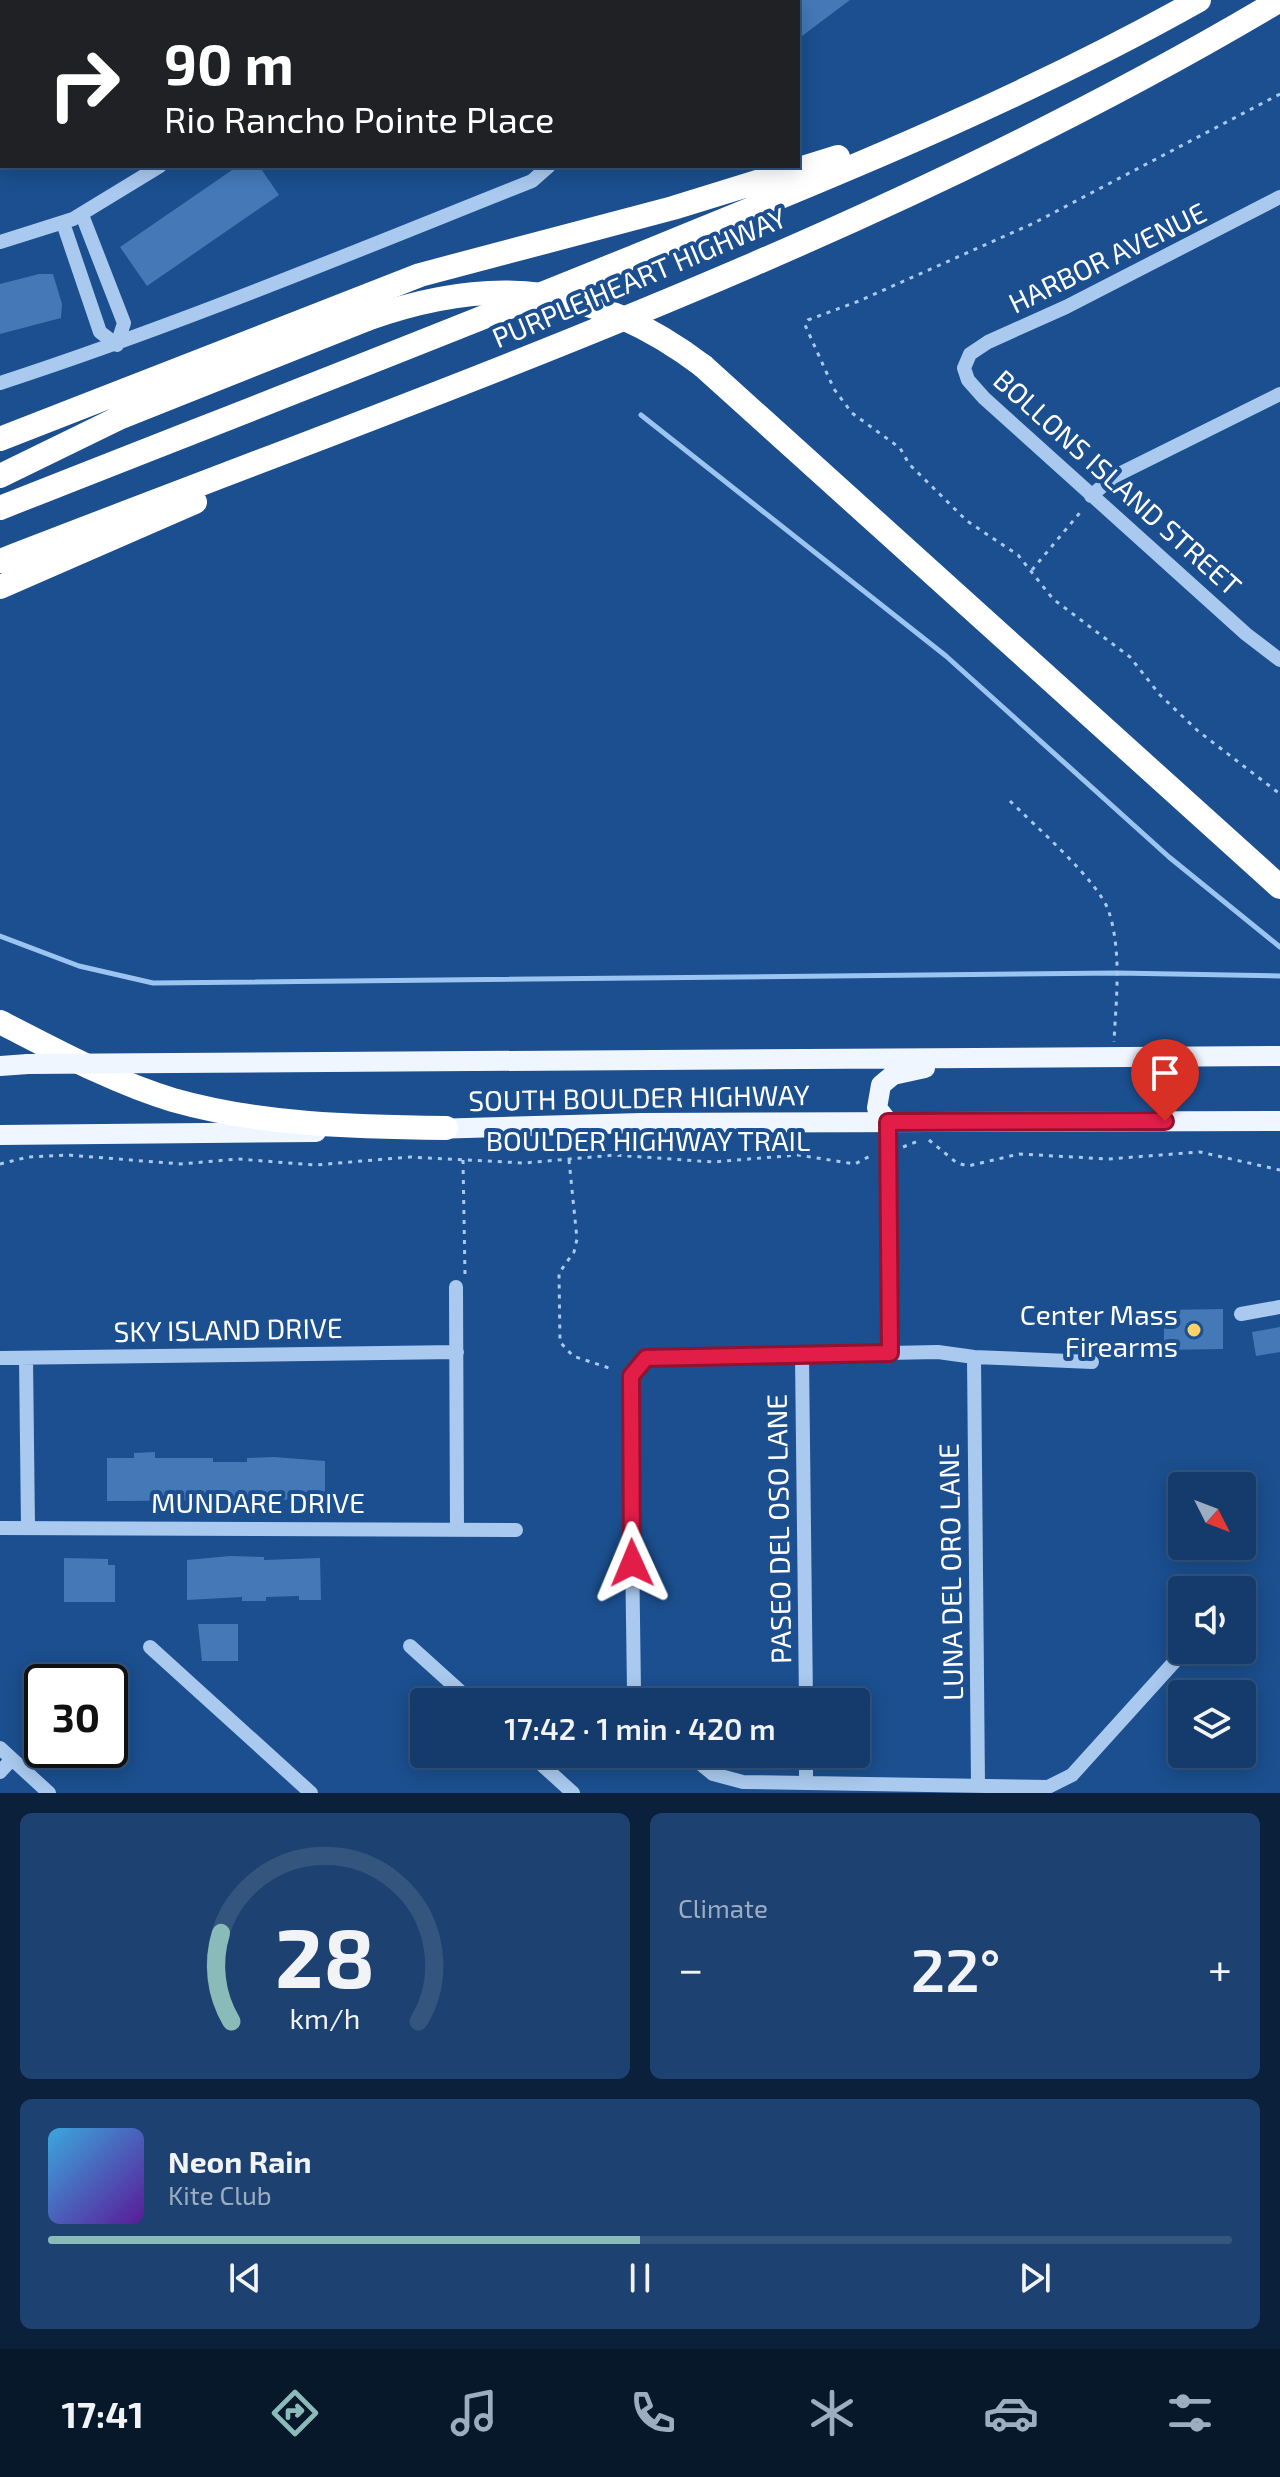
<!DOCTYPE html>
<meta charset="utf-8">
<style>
:root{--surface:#143b6b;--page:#1d4271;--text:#f1f3f6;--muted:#9dadc1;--line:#33557e;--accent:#8bbbb9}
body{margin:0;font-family:"Exo 2",sans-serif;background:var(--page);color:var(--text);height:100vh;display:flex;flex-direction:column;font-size:30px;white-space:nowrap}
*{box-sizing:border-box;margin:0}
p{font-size:26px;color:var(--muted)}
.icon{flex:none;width:44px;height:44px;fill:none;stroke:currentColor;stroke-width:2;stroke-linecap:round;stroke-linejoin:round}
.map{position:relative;height:1793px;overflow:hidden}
.drawer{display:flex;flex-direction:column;gap:20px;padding:20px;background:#0b203b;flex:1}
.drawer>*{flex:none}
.banner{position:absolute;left:0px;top:0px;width:800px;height:168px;box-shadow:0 4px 20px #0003,0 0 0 2px var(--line);background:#202124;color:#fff;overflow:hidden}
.needle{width:52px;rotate:132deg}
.controls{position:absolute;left:1168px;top:1472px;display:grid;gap:16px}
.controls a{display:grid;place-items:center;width:88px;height:88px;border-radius:8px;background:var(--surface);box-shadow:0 4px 20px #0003,0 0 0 2px var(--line);font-size:40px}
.speed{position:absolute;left:24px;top:1664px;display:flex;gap:16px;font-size:40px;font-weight:700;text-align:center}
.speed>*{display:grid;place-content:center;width:104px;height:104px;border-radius:50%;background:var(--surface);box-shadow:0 4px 20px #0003,0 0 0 2px var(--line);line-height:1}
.speed .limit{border:4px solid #111;border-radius:12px;background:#fff;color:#111}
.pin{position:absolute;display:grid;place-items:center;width:68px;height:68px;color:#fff;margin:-82px -34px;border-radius:50% 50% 50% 0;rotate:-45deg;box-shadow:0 0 8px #0007}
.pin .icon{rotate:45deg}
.me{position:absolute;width:88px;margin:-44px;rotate:359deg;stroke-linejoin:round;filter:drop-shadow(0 0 6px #0008)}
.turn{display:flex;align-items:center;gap:28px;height:168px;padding:0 32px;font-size:36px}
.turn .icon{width:104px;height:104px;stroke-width:2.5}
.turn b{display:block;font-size:56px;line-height:68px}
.big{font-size:60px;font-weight:600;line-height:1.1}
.drawer .card{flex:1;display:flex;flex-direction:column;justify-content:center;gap:12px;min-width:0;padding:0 28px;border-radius:12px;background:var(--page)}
.drawer .dial{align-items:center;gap:0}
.dial svg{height:208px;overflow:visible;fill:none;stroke:var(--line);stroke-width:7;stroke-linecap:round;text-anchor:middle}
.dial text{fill:var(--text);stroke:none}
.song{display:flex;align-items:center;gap:24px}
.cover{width:96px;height:96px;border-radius:12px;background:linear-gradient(135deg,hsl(200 70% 55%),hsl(270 70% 35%))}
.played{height:8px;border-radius:4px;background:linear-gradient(90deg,var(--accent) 50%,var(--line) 50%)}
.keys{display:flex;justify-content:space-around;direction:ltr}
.heat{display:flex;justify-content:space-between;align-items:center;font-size:44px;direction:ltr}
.drawer .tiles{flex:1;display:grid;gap:20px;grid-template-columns:1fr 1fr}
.card:last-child{grid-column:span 2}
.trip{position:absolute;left:410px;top:1688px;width:460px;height:80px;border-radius:8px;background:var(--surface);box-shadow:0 4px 20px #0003,0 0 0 2px var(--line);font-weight:600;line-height:80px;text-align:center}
.tab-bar{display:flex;height:128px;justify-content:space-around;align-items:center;background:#08182b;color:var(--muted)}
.tab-bar .icon{width:56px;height:56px}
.tab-bar .selected{color:var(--accent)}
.tab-bar b{font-size:36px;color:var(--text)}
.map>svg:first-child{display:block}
</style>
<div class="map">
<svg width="1280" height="1793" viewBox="0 0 1280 1793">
<rect width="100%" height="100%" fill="#1b4f8f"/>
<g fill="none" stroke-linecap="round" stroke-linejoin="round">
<path stroke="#9cc4f0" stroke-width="5" d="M641,415l305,241 223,201 111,90
M0,936l79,30 74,17 964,-10 163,3"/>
</g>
<path fill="#4478b7" d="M798,0h52l-52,39z
M238,166h21l20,29 -132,91 -27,-39z
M39,274h14l9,30 -1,14 -61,16v-50z
M1223,1309v40l-59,1v-40z
M1280,1327v25l-24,4 -4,-24z
M155,1452v6h58v4h34v-4l27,-1 51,4v35l-43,4 -175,1v-43h27v-5z
M230,1556l34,1v3l56,-2 1,42h-22v-4l-33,1v4h-24v-4l-55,3v-40z
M64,1558l44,1v6h7v37h-51z
M198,1624h40v37h-36z"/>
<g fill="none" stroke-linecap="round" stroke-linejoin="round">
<path stroke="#a9c9ee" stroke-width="3" stroke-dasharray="4 6" stroke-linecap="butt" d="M1280,94l-246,129 -175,78 -51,19 -3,5 29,64 18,24 48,35 9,16 58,57 51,34 35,44 77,58 30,38 38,36 82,63
M1032,570l51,-61
M1010,801c25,25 89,80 99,111 13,41 7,88 5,130
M929,1140l28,23 11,3 51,-12 89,5 92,-7 80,18
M903,1147l15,-6
M463,1160l2,115
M569,1160l8,79 -3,13 -15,21 1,69 13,14 39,13
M0,1164l28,-7 40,-2 113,9 57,-5 77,6 95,-8 114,6 91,-8 98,7 85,-7 57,9 17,-9"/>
<path stroke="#a9c9ee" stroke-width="14" d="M453,0l1,2
M404,2l3,-2
M1280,197l-214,110 -78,35 -18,12 -6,14 4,12 16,18 262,236 34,26
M63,223l37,109 17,13 7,-22 -42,-108
M0,242l73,-23 87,-53
M0,383c181,-59 356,-132 532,-202l17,-15
M1091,496l22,-19 167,-83
M888,1122l2,231
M456,1287l1,242
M1241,1314l39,-7
M802,1356l4,346
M974,1357l4,428
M0,1358l457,-6
M26,1358l2,169
M0,1528l516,2
M1219,1590v-3
M410,1646l62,56
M150,1647l161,146
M638,1702l-4,-11 -4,-288 1,-27 15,-18 292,-6 36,5 118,5
M0,1748l49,45
M530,1754l43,39
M689,1754l24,20 30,8 305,5 24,-12 113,-125
M806,1754v28
M0,1772l12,-13"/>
<path stroke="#f0f6ff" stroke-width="20" d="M174,1063l1106,-7
M0,1066l28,-2
M888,1122l-11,-14 4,-23 12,-10 32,-7
M432,1129l209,-6 639,-2
M0,1135l316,-3"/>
<path stroke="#fff" stroke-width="24" d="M703,366l577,521
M0,439l420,-164 253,-67 165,-51
M0,476l121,-59 246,-98
M0,508c225,-89 451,-176 675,-268 178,-72 357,-146 524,-240
M0,561c433,-168 879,-322 1280,-561
M0,587l195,-85
M0,1022c55,28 113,60 173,78 88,25 182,27 273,28"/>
<path stroke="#f0f6ff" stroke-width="20" d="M28,1064l146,-1"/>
<path stroke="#fff" stroke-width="24" d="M367,319c126,-45 228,-35 336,47"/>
</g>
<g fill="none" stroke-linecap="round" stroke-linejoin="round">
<defs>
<path id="route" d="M632,1563l-1,-187 15,-18 244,-5 -2,-231 277,-1"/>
</defs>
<use href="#route" stroke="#92132f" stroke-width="20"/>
<use href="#route" stroke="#e11d48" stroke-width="14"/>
</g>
<circle fill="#ffd166" stroke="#1b4f8f" stroke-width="3" cx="1194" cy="1330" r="8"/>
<g text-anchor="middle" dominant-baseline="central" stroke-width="8" stroke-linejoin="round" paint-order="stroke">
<g font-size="28" fill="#fff" stroke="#1b4f8f">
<text transform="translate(1107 257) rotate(-26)">HARBOR AVENUE</text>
<text transform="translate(639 277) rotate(-23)">PURPLE HEART HIGHWAY</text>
<text transform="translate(1118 482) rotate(42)">BOLLONS ISLAND STREET</text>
<text transform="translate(639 1097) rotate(-1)">SOUTH BOULDER HIGHWAY</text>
<text x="648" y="1140">BOULDER HIGHWAY TRAIL</text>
<text transform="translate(228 1329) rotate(-1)">SKY ISLAND DRIVE</text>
<text x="258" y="1502">MUNDARE DRIVE</text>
<text transform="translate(778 1529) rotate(-91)">PASEO DEL OSO LANE</text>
<text transform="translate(950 1572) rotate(-91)">LUNA DEL ORO LANE</text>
</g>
<g font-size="28" fill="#fff" stroke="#1b4f8f" text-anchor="end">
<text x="1178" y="1314">Center Mass<tspan x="1178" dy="32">Firearms</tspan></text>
</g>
</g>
</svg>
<div class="controls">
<a><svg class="needle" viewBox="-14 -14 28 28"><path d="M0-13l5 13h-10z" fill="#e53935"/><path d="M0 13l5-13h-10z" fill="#9dadc1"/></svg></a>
<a><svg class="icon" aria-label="sound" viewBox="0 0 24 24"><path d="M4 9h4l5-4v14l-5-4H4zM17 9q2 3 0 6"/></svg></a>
<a><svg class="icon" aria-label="layers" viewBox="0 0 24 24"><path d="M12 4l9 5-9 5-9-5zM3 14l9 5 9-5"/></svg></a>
</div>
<div class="speed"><div class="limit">30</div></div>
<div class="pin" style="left:1165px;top:1121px;background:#d93025"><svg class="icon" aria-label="arrive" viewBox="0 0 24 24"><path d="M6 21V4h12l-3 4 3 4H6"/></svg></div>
<svg class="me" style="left:632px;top:1563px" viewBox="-20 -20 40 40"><path d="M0-17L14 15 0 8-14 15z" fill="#e11d48" stroke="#fff" stroke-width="4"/></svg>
<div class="trip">17:42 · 1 min · 420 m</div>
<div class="banner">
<div class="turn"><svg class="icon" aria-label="right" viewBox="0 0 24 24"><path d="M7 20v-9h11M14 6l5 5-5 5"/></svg><div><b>90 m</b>Rio Rancho Pointe Place</div></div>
</div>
</div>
<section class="drawer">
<div class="tiles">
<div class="card dial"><svg viewBox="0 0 100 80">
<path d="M14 69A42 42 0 1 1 86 69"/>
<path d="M14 69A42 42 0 0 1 10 35" stroke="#8bbbb9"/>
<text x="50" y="56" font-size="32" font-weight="700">28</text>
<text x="50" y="72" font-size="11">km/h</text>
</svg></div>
<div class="card"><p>Climate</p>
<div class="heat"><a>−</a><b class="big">22°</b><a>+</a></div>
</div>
<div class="card">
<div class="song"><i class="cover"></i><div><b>Neon Rain</b><p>Kite Club</p></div></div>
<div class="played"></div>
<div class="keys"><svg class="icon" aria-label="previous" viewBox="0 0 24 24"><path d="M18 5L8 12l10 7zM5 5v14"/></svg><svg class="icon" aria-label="pause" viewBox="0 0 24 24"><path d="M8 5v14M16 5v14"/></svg><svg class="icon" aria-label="next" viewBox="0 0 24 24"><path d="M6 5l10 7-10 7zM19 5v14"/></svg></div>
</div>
</div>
</section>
<nav class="tab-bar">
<b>17:41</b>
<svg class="icon selected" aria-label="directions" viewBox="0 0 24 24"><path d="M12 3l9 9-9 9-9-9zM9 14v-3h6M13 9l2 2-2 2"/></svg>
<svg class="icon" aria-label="music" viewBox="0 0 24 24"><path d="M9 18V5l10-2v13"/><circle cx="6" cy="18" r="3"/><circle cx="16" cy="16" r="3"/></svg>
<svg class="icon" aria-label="phone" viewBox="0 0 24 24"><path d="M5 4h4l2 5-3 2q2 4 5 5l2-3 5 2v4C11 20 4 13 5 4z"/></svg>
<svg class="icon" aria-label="climate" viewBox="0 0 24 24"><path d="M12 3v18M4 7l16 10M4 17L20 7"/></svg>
<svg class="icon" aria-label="car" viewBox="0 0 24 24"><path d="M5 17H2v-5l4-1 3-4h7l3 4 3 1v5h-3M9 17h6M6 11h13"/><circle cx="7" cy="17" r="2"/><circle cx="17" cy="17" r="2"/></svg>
<svg class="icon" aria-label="filters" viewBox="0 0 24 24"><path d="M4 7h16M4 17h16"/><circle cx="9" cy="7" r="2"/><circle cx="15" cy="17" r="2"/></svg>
</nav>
